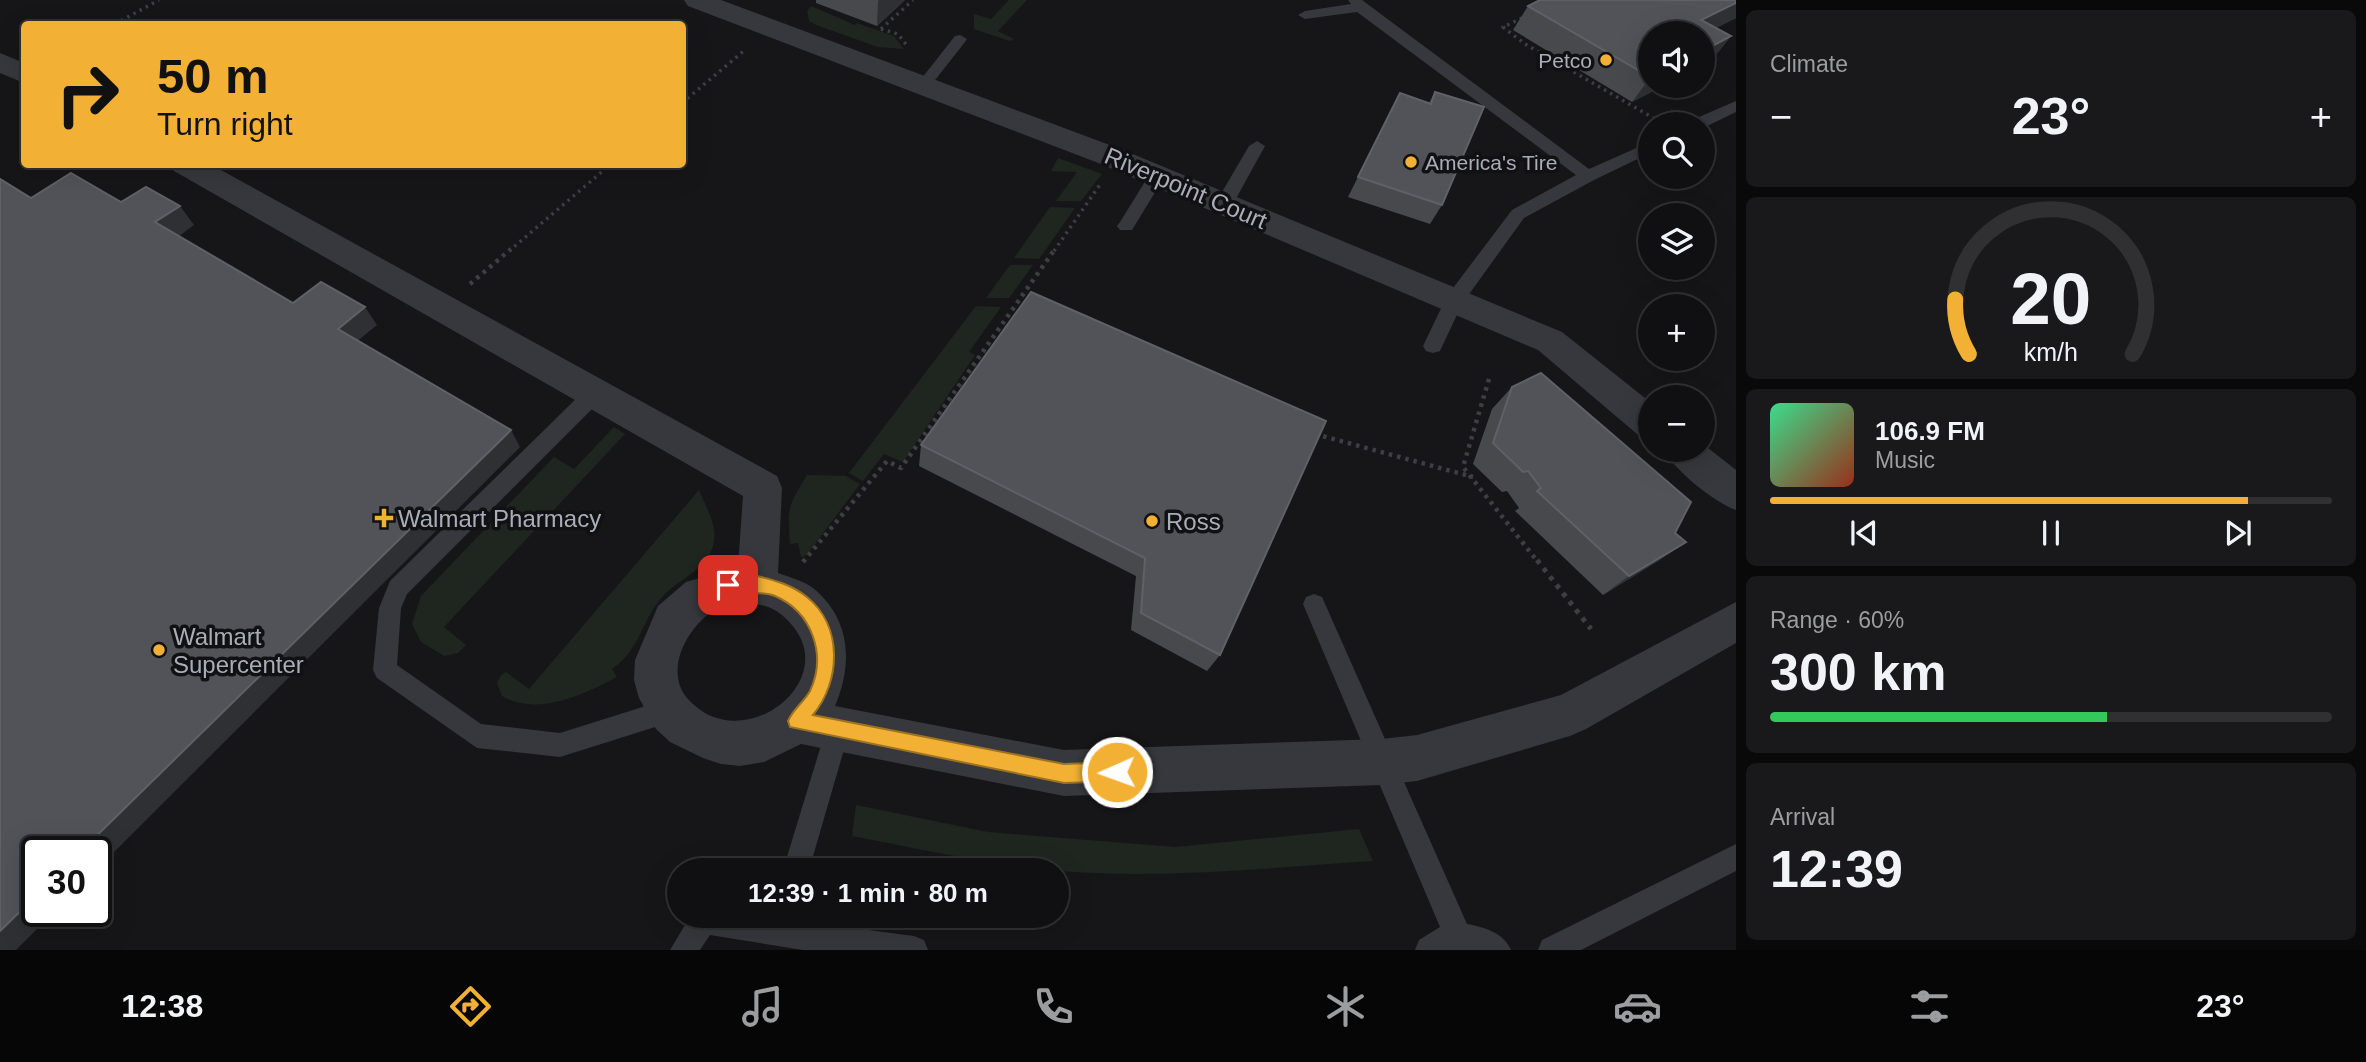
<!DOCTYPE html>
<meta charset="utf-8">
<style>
:root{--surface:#101012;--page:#19191b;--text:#f1f3f6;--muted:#9c9d9f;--line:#303032;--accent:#f2b134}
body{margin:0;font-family:Helvetica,sans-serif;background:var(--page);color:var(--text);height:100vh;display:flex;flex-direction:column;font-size:26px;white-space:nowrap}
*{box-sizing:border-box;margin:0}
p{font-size:23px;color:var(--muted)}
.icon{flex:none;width:38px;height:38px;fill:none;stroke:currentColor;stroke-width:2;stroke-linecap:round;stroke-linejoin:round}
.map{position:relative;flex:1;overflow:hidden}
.details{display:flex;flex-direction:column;gap:10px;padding:10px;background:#09090a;width:630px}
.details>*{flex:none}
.hud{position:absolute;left:21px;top:21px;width:665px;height:147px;border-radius:7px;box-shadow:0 7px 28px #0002,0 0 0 2px var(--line);background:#f2b134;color:#111;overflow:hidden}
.fabs{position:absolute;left:1638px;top:21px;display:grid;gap:14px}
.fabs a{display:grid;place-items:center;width:77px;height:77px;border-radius:50%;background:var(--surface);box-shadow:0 7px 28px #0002,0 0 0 2px var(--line);font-size:35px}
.speed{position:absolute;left:21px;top:836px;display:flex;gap:14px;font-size:35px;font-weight:700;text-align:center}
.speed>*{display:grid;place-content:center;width:91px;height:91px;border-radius:50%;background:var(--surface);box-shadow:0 7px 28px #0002,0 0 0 2px var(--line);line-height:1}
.speed .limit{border:4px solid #111;border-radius:10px;background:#fff;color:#111}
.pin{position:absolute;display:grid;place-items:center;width:60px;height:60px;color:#fff;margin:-30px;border-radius:14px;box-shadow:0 4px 10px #0006}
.me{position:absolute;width:77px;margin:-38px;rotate:268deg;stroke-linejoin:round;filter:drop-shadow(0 0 5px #0008)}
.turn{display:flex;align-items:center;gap:24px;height:147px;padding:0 21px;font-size:32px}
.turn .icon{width:91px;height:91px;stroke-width:2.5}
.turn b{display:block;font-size:49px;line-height:60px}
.big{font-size:52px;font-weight:700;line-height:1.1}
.details .card{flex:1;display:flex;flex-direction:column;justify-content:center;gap:10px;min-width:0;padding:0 24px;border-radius:10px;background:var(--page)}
.details .dial{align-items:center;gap:0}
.dial svg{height:182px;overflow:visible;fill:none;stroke:var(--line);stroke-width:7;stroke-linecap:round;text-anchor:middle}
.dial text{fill:var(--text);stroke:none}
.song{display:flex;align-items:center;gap:21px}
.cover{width:84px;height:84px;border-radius:10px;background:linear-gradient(135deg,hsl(150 70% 55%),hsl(10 70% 35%))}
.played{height:7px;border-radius:4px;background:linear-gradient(90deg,var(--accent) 85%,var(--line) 85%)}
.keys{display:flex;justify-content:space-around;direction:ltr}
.heat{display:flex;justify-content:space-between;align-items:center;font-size:38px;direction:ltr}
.charge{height:10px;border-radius:5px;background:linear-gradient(90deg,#34c759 60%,var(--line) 0)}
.trip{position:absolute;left:667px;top:858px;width:402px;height:70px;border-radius:35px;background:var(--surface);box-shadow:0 7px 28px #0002,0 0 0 2px var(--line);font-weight:700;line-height:70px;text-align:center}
.tab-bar{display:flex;height:112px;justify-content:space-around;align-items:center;background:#060607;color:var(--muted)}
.tab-bar .icon{width:49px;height:49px}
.tab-bar .selected{color:var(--accent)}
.tab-bar b{font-size:32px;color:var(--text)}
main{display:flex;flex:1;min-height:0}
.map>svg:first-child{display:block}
</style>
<main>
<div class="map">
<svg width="1736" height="950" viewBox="0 0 1736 950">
<rect width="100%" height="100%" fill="#161618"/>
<path fill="#1e261f" d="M1009,0h18l-29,31 16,8 -4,2 -36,-12v-15l17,5z
M811,6l44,19 2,-2 37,13 10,13 -26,-2 -62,-22 -7,-4 -2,-10z
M1058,158l44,16 -21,27h-25l21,-29 -26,-1z
M1050,207l25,1 -36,51 -25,-1z
M1010,265h23l-24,33h-23z
M976,306l25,1 -32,45 6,3 -72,107 -19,-8 -21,27 -14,-8z
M614,427l11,7 -181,193 22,18 -8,8 -14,3 -23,-14 -9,-18 9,-28 133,-139 20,12z
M807,475l39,1 14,8 -54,72 -5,1 -3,-14 -8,1c-3,-36 -2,-38 17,-69z
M699,490c6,15 18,34 15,51 -4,28 -33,36 -50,54 -23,25 -23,54 -52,74l5,8c-32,17 -80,40 -115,19l-5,-13 4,-8 5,-3 23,17z
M856,805l132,27 187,15 184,-18 14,32c-93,6 -187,16 -280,12 -82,-3 -162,-22 -241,-37z"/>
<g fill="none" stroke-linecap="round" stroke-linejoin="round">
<path stroke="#3d3f44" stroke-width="3.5" stroke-dasharray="2.5 4.5" stroke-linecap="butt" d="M1522,18l-19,9 22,17 130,75 18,-8
M115,24l44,-24
M881,29l17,5 10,13
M881,29l32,-29
M682,103l64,-54
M509,251l102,-87
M1054,251l47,-68"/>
<path stroke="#3d3f44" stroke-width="4.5" stroke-dasharray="3.5 5" stroke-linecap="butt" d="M470,284l41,-35
M1489,379l-26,88 75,95
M1315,434l158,43
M803,562l84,-101 14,7 154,-219"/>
<path stroke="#3d3f44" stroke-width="5" stroke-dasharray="4.5 6" stroke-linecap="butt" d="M1537,560l54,69"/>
<path fill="#37383d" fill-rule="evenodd" d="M1348,0h14l227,169 61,-27v11l-56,27 -70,38 -62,86 -22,47 -7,2 -7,-2 -3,-5 24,-50 65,-86 64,-35 -219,-163 -52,7 -7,-4 7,-4 46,-7z
M960,35l7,4 -2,3 -37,47h-10l-3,-3 3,-3 37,-47z
M1736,101v11l-33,16v-4h-13l2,-4z
M1257,141l8,5 -32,58 -9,6 -6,-2 -3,-4 34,-58z
M1157,170l8,6 -33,54h-12l-3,-4 3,-4 31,-50z
M593,387l7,2 3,6 -3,6 -193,193 -6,14 -4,57 84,59 79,9 108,-34 9,4 3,8 -3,8 -9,4 -108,34 -83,-9 -100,-70 -4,-8 6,-62 11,-27 196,-192z
M1314,594l8,3 145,327c17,3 37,9 44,26h-96l4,-10 21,-13 -137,-323 3,-7z
M838,717l9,3 3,9 -41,141h-26l43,-141 3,-9z
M1736,844v27l-155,79h-43l4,-10z
M691,915h63l160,21 10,4 4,10h-125l-93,-15 -10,15h-30z"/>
<path fill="#37383d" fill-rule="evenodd" d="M684,0h37l402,150 439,182 88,70v36l-13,-4 -99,-84 -437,-186 -413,-158z
M0,53l24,10v20l-24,-10z
M170,164h40l567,312 5,12 -4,85c11,4 26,8 35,15 38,31 40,76 22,118l229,44 318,-11 35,-4 144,-40 175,-93v41l-150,86 -16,7 -153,45 -35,4 -318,11 -263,-52 -37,18 -24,4 -19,-2 -18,-6 -33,-16 -14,-13 -17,-31 -5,-18 1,-20 23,-54 28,-24 52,-15 5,-71 -569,-325zM733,604c10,0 22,-1 32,2 11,3 19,10 26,18 52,58 -51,136 -104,74 -23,-28 0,-70 26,-87 6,-4 14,-5 20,-7z
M1703,444l33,26v40c-22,-8 -61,-39 -72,-60h39z"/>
</g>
<path fill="#47494d" d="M816,0h89l-28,26 -61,-23z
M1736,0v18l-21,10 16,8 -20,25 -8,4v-32h-53v53h13l-31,16 -119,-72 15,-24z
M1435,92l7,113 -12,19 -82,-27 52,-104 29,10z
M1031,292l189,363 -13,16 -76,-41 5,-54 -217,-110 2,-21z
M1512,387l163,146 11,9 -28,19 -55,34 -88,-84 4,-3 -12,-17 -5,1 -29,-28 19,-55z"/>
<path fill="#2f3033" d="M879,0h26l-28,26 1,-25z
M1736,3v15l-33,17 -2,-15z
M1731,36l-20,25 -8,4v-14z
M1650,78v8h13l-31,16z
M180,206l14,19 -23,17 -16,-20z
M365,307l12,18 -27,22 -12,-18z
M511,430l9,17 -424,423v-18h-16z
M1686,542l-28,19 -55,34 26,-19z
M37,895v17h17l-38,38h-16v-19z"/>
<path fill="#525359" stroke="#5f6168" stroke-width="2" d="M1540,0h196v3l-35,17 30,16 -28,15v-18h-53v44l-122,-71z
M1435,92l49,15 -42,98 -84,-28 42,-84 31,11z
M71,173l50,29 25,-15 34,19 -25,16 138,81 28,-21 44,25 -27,22 173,101 -431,422h-43v43l-37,36v-752l31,19z
M1031,292l295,129 -106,234 -79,-42 4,-55 -224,-113z
M1541,373l150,129 -16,31 11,9 -57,34 -92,-85 4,-3 -13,-17 -5,1 -30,-29 19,-56z"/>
<path fill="#f2b134" stroke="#9d7322" stroke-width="2" d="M757,576c18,4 35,9 50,21 36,29 34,84 6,118l251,49 53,-2 7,3 3,7 -3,6 -7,3 -53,2 -274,-56 -2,-6c5,-12 16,-19 22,-30 17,-36 2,-79 -35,-95 -17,-7 -36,1 -53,-5l-2,-6 2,-5z"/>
<g fill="#f2b134" stroke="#111113" stroke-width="2.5">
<circle cx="1606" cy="60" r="7"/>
<circle cx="1411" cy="162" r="7"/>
<path d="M380.5 507.5h7v7h7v7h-7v7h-7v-7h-7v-7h7z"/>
<circle cx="1152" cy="521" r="7"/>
<circle cx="159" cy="650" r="7"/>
</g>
<g text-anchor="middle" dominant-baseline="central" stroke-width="7" stroke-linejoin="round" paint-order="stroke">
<g font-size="21" fill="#a8adb8" stroke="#111113" text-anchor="end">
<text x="1592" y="60">Petco</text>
<text x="1425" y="162" text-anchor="start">America's Tire</text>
</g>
<g font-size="24" fill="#a8adb8" stroke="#111113">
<text transform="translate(1186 188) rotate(23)">Riverpoint Court</text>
</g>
<g font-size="24" fill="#a8adb8" stroke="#111113" text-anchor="start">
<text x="398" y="518">Walmart Pharmacy</text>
<text x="1166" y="521">Ross</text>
<text x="173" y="636">Walmart<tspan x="173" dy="28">Supercenter</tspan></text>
</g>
</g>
</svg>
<div class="fabs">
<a><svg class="icon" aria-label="sound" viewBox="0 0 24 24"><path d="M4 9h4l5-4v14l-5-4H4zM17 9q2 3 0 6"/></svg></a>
<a><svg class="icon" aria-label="search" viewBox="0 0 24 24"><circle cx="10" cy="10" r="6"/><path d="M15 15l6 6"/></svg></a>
<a><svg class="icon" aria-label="layers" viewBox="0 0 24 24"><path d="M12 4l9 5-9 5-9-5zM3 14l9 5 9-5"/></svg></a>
<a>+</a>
<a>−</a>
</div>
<div class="speed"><div class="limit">30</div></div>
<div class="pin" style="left:728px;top:585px;background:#d93025"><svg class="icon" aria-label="arrive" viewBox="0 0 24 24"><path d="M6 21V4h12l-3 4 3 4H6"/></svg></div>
<svg class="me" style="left:1117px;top:772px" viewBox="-20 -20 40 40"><circle r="17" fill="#f2b134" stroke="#fff" stroke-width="3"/><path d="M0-11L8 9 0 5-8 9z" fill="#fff"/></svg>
<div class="trip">12:39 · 1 min · 80 m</div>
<div class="hud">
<div class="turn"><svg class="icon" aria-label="right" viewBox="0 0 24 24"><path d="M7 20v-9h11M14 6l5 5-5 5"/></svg><div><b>50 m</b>Turn right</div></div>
</div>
</div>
<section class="details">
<div class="card"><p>Climate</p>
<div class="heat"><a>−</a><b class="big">23°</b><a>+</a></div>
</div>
<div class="card dial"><svg viewBox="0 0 100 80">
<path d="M14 69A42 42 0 1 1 86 69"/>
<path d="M14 69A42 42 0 0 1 8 45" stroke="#f2b134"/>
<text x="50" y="56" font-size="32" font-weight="700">20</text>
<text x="50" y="72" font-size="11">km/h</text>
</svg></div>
<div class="card">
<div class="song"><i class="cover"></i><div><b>106.9 FM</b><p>Music</p></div></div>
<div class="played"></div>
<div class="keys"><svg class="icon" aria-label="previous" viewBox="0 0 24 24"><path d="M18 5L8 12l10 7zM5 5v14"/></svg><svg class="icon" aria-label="pause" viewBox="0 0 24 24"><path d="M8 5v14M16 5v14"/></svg><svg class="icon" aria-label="next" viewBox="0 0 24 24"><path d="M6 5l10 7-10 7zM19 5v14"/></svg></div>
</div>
<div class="card"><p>Range · 60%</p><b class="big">300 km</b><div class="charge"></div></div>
<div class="card"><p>Arrival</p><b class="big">12:39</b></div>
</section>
</main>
<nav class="tab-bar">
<b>12:38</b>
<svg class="icon selected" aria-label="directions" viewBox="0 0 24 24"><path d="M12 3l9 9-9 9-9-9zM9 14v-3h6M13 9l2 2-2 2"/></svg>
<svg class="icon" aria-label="music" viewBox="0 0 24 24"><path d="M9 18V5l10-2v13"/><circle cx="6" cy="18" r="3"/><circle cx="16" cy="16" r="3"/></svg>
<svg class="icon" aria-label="phone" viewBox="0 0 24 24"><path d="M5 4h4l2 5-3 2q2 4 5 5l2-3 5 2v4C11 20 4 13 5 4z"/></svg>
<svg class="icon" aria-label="climate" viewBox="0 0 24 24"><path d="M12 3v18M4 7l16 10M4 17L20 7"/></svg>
<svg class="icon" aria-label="car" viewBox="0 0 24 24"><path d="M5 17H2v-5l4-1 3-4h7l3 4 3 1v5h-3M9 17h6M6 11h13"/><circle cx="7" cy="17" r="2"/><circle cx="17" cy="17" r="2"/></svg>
<svg class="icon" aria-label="filters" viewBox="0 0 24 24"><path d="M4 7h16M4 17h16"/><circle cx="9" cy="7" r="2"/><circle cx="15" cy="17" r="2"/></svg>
<b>23°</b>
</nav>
